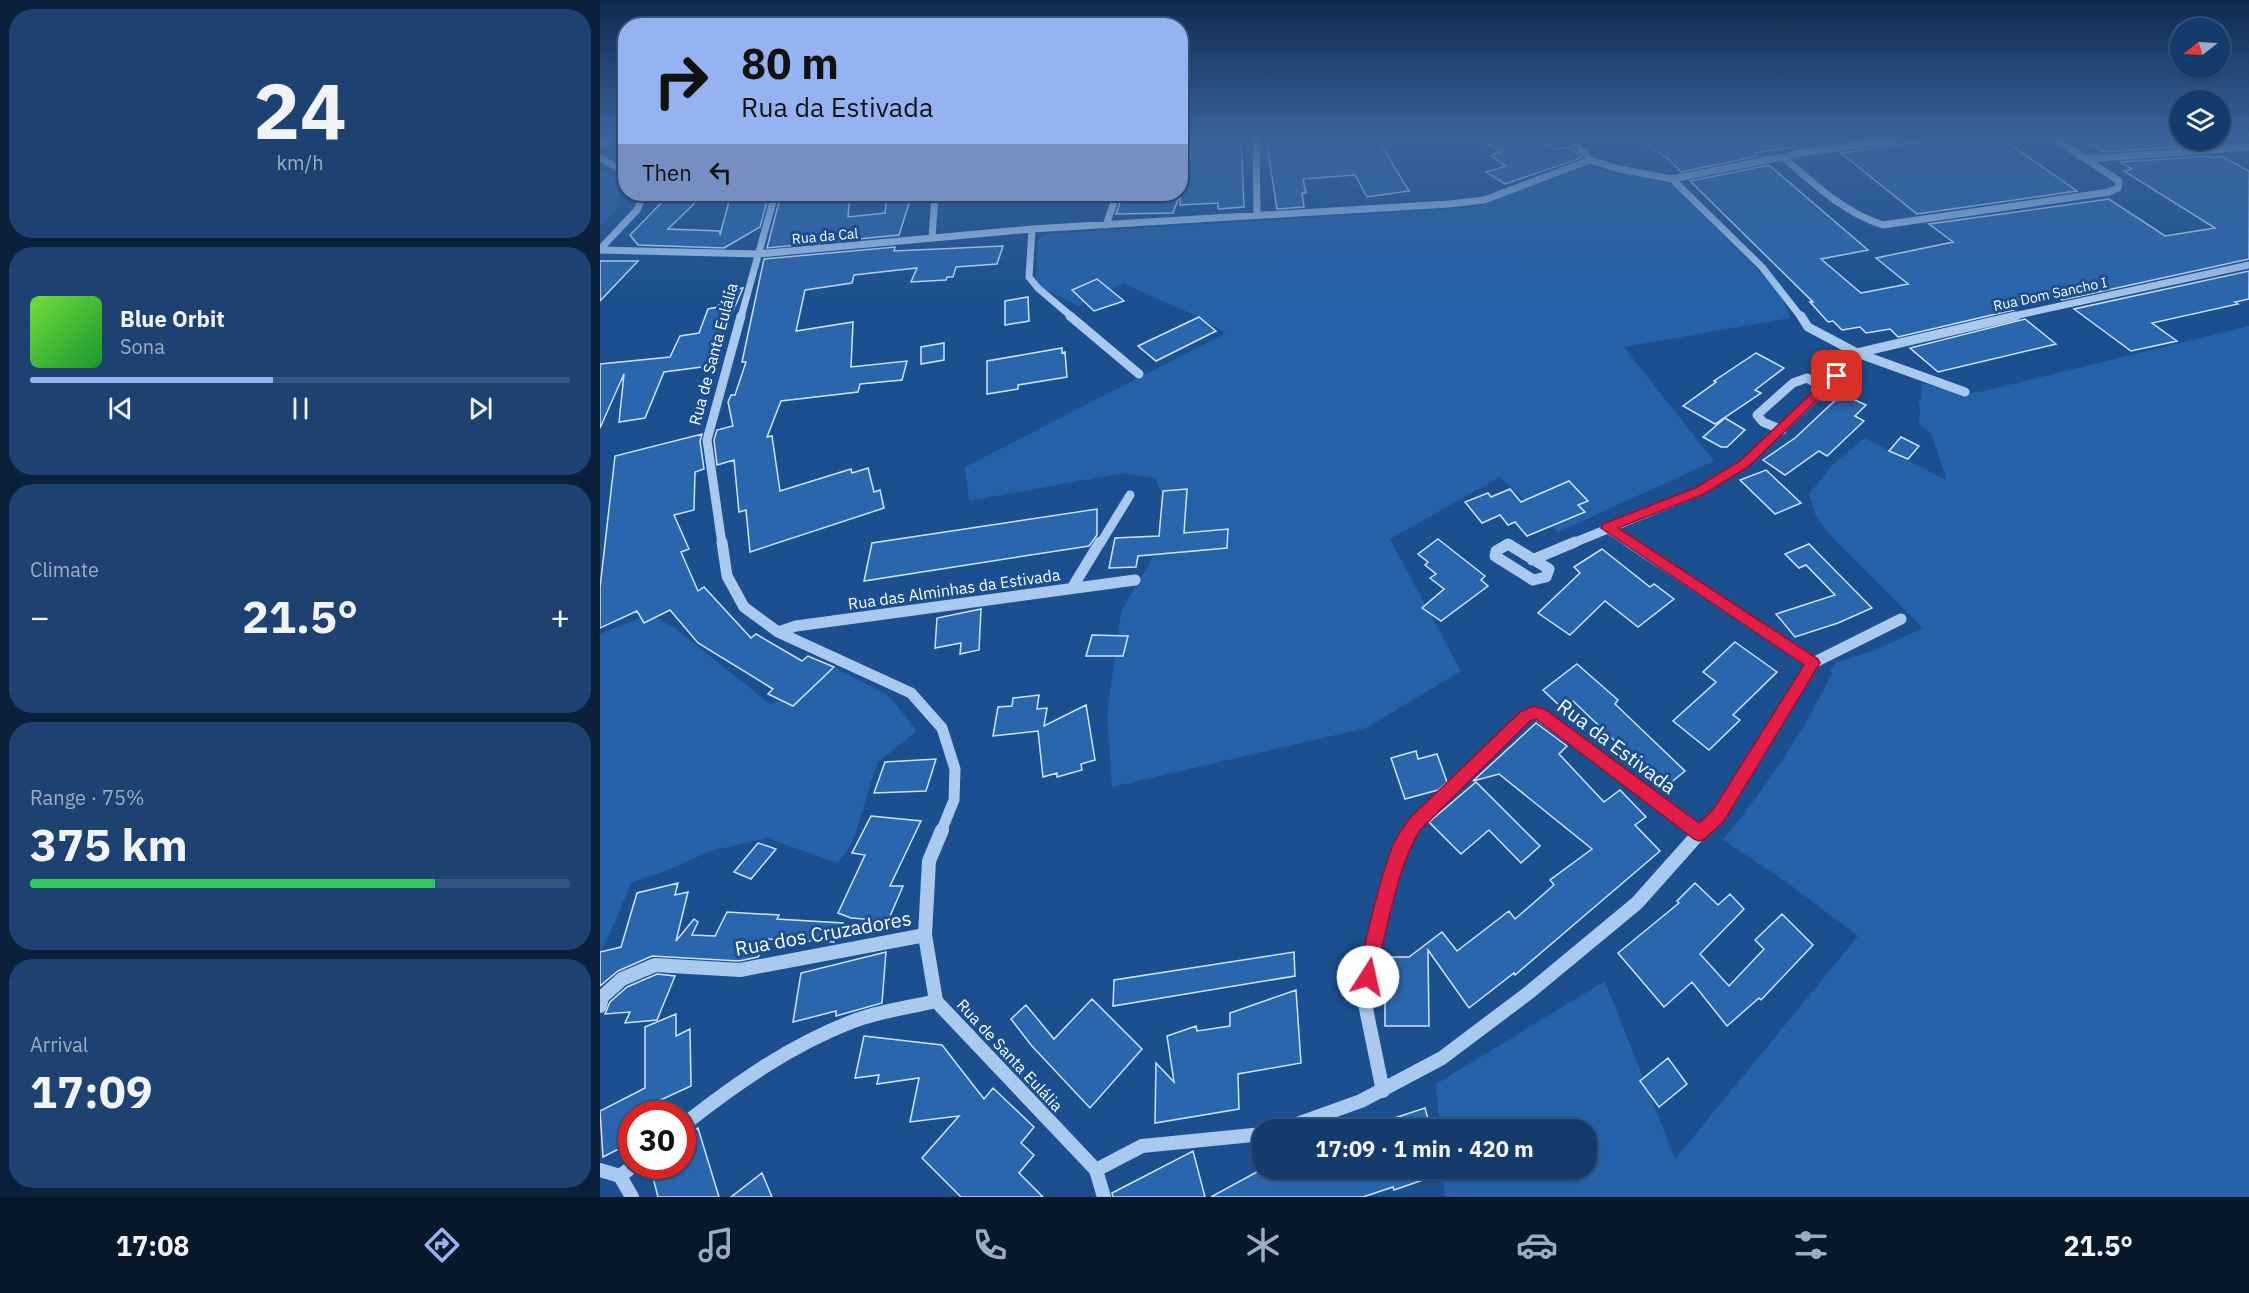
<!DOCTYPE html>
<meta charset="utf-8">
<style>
:root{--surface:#143b6b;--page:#1d4271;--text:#f1f3f6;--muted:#9dadc1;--line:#33557e;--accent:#95b2f1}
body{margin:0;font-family:"IBM Plex Sans",sans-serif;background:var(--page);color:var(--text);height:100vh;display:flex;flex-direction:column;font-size:22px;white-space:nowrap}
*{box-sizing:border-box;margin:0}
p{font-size:20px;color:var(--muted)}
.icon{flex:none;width:33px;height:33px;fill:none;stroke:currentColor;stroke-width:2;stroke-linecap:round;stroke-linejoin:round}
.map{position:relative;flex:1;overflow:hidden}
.drawer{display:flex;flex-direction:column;gap:9px;padding:9px;background:#0b203b;width:600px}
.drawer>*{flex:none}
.banner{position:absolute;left:18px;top:18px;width:570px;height:183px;border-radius:24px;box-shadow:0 2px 4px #0004,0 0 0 2px var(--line);background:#95b2f1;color:#111;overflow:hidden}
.needle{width:39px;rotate:252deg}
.fabs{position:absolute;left:1570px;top:18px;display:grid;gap:12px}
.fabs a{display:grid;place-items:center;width:60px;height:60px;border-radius:50%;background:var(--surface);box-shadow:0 2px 4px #0004,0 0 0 2px var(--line);font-size:30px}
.speed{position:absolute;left:18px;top:1101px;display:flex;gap:12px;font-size:30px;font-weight:700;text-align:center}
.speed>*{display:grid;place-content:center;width:78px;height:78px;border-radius:50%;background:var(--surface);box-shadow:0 2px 4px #0004,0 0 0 2px var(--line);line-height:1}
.speed .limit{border:9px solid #d22;background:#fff;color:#111}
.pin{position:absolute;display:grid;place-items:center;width:51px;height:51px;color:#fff;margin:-26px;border-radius:12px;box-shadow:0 3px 9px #0006}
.me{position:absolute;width:66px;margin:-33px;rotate:10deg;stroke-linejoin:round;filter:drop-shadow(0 0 4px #0008)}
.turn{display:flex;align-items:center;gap:21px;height:126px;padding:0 24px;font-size:27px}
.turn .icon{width:78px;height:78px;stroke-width:2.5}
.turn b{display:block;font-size:42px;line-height:51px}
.then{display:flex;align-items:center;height:57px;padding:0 24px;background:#0003;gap:12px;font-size:22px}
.big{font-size:45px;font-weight:700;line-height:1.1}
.drawer .widget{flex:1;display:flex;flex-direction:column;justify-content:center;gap:9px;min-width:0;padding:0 21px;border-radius:24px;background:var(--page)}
.drawer .dial{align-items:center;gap:0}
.dial b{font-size:78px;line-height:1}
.song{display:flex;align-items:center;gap:18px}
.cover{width:72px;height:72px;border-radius:9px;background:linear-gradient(135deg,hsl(100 70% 55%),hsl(130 70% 35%))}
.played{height:6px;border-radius:3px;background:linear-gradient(90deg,var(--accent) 45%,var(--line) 45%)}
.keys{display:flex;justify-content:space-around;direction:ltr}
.heat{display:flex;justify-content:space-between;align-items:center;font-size:33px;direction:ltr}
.charge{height:9px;border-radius:4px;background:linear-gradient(90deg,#34c759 75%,var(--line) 0)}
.trip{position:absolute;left:652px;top:1119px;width:345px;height:60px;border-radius:24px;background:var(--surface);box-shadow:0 2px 4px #0004,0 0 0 2px var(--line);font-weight:700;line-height:60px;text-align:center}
.dock{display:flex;height:96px;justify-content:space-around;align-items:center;background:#08182b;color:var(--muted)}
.dock .icon{width:42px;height:42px}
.dock .on{color:var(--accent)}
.dock b{font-size:27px;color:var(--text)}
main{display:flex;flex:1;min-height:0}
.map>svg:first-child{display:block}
</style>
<main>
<section class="drawer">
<div class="widget dial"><b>24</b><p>km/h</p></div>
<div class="widget">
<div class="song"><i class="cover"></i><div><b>Blue Orbit</b><p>Sona</p></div></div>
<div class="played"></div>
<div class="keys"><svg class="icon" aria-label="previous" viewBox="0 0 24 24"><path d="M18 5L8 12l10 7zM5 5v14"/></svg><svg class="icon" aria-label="pause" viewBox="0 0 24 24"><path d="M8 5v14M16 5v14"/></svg><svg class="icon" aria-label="next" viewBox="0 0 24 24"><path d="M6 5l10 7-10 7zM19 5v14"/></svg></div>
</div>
<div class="widget"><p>Climate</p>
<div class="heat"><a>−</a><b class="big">21.5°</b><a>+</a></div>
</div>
<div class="widget"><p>Range · 75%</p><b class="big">375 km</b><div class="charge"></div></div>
<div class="widget"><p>Arrival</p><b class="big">17:09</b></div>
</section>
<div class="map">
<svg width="1649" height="1197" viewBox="0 0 1649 1197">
<rect width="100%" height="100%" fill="#1b4f8f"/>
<path fill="#2461a8" d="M0,168l15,10 5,28 -20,20z
M992,169l69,12 14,5 105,107 10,25 -166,29 90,114 -156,71 -58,-55 -110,62 71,132 -95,57 -254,59 -5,-73 14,-102 60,-104 -20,-16 -6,-14 -32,-5 -154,28 -4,-34 261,-134 -30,-17 -73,-33 -45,23 -39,-20 -3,-9 2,-37 8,-6 430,-27 102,-37z
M1649,326v871h-804l-3,-28 145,-1v-38l-147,-1 -4,-45 169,-103 70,178 183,-223 -69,-52 -66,-44c42,-52 80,-106 109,-167l-2,-2 7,-9 36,-11 50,-23 -94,-94 -14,-20 -6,-20 24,-30 32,-26 81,42 -1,-6 -14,-40 -12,-10 1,-17 -2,-6 3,-1 1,-17 41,11 21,-3z
M50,614l25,14 95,76 31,-11 35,-25 53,28 28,35 -40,32 -22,72 -6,13 -12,15 -70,-25 -56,13 -46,20 -33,11 -32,73v-321z"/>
<path fill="#2a66ad" stroke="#cfe3fa" stroke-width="1.5" d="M641,138l3,69 -26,2v-6l-38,2v-46l11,-1 -1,-19z
M666,138h111l32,53 -42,6 -12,-22 -52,4 3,14h-4l2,14 -27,2z
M907,138h11l10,5 10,-3 17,9 17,-2 9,11 -76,26 -19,-12 20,-6 -15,-10 10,-4 -13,-7z
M1038,138h154l1,9 -38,6 3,3 -77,16 -13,-13z
M1348,138h53l76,53 -160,23 -76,-61z
M1479,138h102v2h20l3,5 -100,7z
M1610,156l2,2 9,-2 28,15v88l-187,41 -11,-8 -47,10 9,8 -115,27 -8,-8 -24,4 -6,-6 -18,3 -9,-9 -5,1 -18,-20h3l-123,-121 79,-16 99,85 -47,9 40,34 47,-9 -32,-26 77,-16 -24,-18 180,-25 56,37 50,-8 -91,-57 8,-2 -12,-7z
M87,194h17l-36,35 52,2v4l11,-41h38l-9,33 -36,21 -86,-3 -8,-10 39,-40z
M181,194h69l-2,23 37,-4 2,-19h25l-13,41 -132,13z
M522,197h57l-6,16 -57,1z
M403,246l-6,18 -41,3 -3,10h-6l-1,3 -35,2 6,-14 -63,7 -2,8 -47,7 -9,41 57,-9 -2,45 56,-6 -5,19 -42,4 -2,8 -77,9 -14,36 5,-1 8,55 71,-22 1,4 16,-5 6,24 6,-2 4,18 -134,44 -4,-42 -7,2 -5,-52 -17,5 -3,-25 3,-10 16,-4 -5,-24 3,-7h4l11,-33h-4l22,-103 131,-12 -1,4z
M0,261h38l-38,40z
M1649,271v28l-14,3 3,2 -86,19 25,18 -46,10 -57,-42z
M497,279l27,22 -30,10 -22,-21z
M143,288l-34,78 -45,6 -19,46 -26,4 5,-48 -24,54v-64l70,-7 10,-21 19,-3 9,-24 10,-2 6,-16z
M428,297l1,24 -24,4v-24z
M599,317l17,14 -60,30 -18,-15z
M1425,319l31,25 -118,28 -28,-24z
M344,343v17l-23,4v-17z
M462,348v5l3,-1 2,25 -49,8v4l-31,5v-33z
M1156,353l28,15 -29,22 6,3 -46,31 -32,-18 33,-24 -2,-1z
M1242,394l24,11 -11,11 9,5 -37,35 -8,-5 -34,24 -22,-15 32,-22z
M1125,418l20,12 -18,17h-6l-18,-10z
M102,434l-2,7 4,28 -9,3 -1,38 -20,5 15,34 -8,3 17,39 6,-4 47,51 5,-4 46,27 6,-5 26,11 -41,39 -25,-12 5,-5 -75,-46 -28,-33 -26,13 -7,-12 -37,17v-40l15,-132z
M1301,437l18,9 -11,13 -19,-8z
M1166,470l35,33 -26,11 -35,-34z
M969,481l19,20 -10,4 7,7 -58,24 -12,-14 -7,3 -8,-10 -18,8 -17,-21 23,-9 3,4 19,-8 11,13z
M587,489l-3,44 44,-4 -1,19 -89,8 -2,11 -27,1 6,-30 44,-2 4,-45z
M497,509v26l-8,11 -225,35 8,-38z
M838,539l47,37 -4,4 7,6 -47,35 -19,-13 22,-19 -14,-11 6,-4 -11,-9 3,-3 -10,-8z
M1209,544l63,64 -34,15 -43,14 -19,-23 59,-19 -29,-30 -7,3 -14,-14z
M1002,549l48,38 4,-3 20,15 -36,28 -33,-26 -35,34 -32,-22 42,-40 -6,-6z
M381,609l-2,41 -19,4 1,-11 -26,5 2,-30z
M492,635l36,1 -5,20h-37z
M1135,642l42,30 -44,43 7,5 -31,30 -36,-29 43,-39 -13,-10z
M977,664l41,36 -3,4 70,67 -21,17 -91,-87 -9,9 -21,-20z
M439,695l-2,14 10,-1 -3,18 42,-21 9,55 -14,4 1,6 -25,7v-4l-14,4 -5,-46 -45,5 5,-29 14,-1 1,-8z
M936,723l31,23 -8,8 45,48 16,-12 26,27 -11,8 25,26 -145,124 -1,-2 -45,35 -41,-58 1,76h-44v-69h24l33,-25 15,19 52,-40 6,8 39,-34 -4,-5 42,-31 -93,-75 -26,7z
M816,751l2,8 19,-5 10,28 -9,8 -33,9 -14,-41z
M336,759l-10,32 -52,2 11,-31z
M876,782l64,64 -19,17 -32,-33 -28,24 -32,-32z
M271,816l50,5 -31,65h13l-15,35 -37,-3 -13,-5 27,-58 -13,-2z
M158,843l18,6 -25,30 -17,-7z
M78,883l-3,12 13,-3 -12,49 18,-22 4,3 -6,13 23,1 12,-24 52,3 -2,4 66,4 -9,19 -67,-3 -9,18 -19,4 -87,-5 -34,15 -18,15v-34l21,-5 16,-54z
M1095,883l23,22 12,-11 14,15 -44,45 29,32 35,-37 -9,-9 27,-26 31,31 -52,55 -2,-2 -32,28 -35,-44 -28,25 -46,-54 61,-50 -2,-2z
M286,952l-4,51 -46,13v-5l-43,11 8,-49z
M694,952l1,24 -182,30 1,-26z
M57,974l18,2 -18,44 -32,3 5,-11 -25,2 5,-12 17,-15z
M696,990l5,73 -63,11 1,35 -84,14 1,-60 18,19 -7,-46 29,-10 1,5 33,-5v-13z
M492,999l50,50 -52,59 -59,-63 -20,-26 15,-14 28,34z
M76,1014v22l14,-7 1,57 -37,17 1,11h-23v28l-29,15 -3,-46 45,-23v-61z
M264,1036l78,9 42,54 9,-11 41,39 -13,16 13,12 -15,18 24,24h-82l-39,-39 37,-42 -49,6 9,-44 -42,6 2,-9 -24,3z
M1068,1058l19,26 -28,23 -19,-26z
M825,1108l6,22h-60l-1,-4z
M98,1128l21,69h-61l-8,-31h32v-28z
M593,1151l12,46h-92l-1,-4z
M664,1168h184l1,3 -55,19 -1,-3 -30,10h-152z
M162,1173l10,24h-41z"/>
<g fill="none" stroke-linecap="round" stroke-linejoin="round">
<path stroke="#a9c9ee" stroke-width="7" d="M656,138l1,77
M0,143l13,-5
M1183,157c31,27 60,55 100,68l226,-33 9,-4 1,-7 -65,-43
M0,158l26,15
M1488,159l161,-12
M990,160l29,9 53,10 130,-26 105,-15
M1072,179l90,88 39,50
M506,225l11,-31
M432,229l-3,48 9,11 34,29
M332,238l3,-44
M0,249l37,-39 7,-16
M0,250l158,4 274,-25 417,-25 35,-4 106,-40 -18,-22
M141,317l34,-123
M1409,317l240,-52"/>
<path stroke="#a9c9ee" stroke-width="9" d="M470,316l69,58
M1201,316l7,11 49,26 108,39
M1257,353l159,-37
M1182,430l-19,-8 -6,-7 36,-32 14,-5 18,10
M1007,528l24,16
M122,544l-15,-104 34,-124
M500,544l30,-49
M971,544l129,-53 44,-27 81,-76 32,-35"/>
<path stroke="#a9c9ee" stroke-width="11" d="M122,542l5,34 17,31 34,25 133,61 31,35 13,41 -1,31 -13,32
M1029,542l184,121
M908,544l41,25 -3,8 -13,3 -38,-24 1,-5z
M932,560l43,-18
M472,588l28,-46
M178,632l18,-6 339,-46
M810,832l5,-8 110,-108 9,-4 164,120
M1100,832l19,-17 94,-152 88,-44"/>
<path stroke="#a9c9ee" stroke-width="14" d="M342,830l-13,31 -4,74 11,66 160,169 8,27
M1096,830l3,3
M0,1006l2,-9 20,-18 33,-14 85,5 185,-35
M783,1091l-19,-92 7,-44 30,-109 10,-16
M82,1126c52,-41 107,-80 169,-104 27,-11 57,-14 85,-21
M680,1130l81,-29 81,-43 85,-64 110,-91 65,-73
M0,1170l20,6
M496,1170l46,-24 121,-12
M20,1176l12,21
M20,1176l13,-10"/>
</g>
<linearGradient id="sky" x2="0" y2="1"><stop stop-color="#0f2b4f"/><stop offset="0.45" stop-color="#39639b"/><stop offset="1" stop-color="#39639b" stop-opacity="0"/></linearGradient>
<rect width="1649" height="305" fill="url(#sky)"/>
<path fill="#e11d48" stroke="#92132f" stroke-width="1.5" d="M1237,372l5,4 -2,2 -92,89 -44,27 -86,34 200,131 2,4 -96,158 -19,18 -6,2 -5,-2 -158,-120 -6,2 -110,109c-21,35 -29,81 -39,121 -3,11 -3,22 -7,33l-6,2 -7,-2c-6,-16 24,-121 33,-141 4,-9 10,-16 15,-24l111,-107 14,-6 12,4 153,113 14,-13 91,-145 -203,-137 2,-4 92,-36 45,-27 93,-88z"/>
<g text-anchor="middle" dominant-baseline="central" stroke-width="6" stroke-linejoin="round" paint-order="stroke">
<g font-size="14" fill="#fff" stroke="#1b4f8f">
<text transform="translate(225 236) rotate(-5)">Rua da Cal</text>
<text transform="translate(1450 294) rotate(-12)">Rua Dom Sancho I</text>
</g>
<g font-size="16" fill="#fff" stroke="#1b4f8f">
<text transform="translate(113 354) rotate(-75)">Rua de Santa Eulália</text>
<text transform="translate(354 589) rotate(-8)">Rua das Alminhas da Estivada</text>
<text transform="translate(410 1055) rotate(47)">Rua de Santa Eulália</text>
</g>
<g font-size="20" fill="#fff" stroke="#1b4f8f">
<text transform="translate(1017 746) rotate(37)">Rua da Estivada</text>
<text transform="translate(223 933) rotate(-10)">Rua dos Cruzadores</text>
</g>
</g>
</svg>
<div class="fabs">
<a><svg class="needle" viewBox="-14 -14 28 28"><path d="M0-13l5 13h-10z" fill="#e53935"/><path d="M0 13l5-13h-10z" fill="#9dadc1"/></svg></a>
<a><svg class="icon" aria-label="layers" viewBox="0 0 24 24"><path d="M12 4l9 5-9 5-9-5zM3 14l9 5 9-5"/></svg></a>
</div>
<div class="speed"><div class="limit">30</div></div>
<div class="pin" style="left:1237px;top:376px;background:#d93025"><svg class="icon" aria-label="arrive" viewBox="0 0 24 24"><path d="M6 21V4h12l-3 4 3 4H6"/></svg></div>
<svg class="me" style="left:768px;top:977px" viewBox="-20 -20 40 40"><circle r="19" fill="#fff"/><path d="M0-13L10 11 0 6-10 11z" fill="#e11d48"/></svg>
<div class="trip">17:09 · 1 min · 420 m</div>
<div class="banner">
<div class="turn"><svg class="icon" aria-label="right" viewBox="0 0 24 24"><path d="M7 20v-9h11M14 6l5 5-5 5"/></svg><div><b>80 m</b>Rua da Estivada</div></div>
<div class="then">Then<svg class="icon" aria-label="left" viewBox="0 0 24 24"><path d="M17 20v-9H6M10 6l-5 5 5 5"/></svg></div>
</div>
</div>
</main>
<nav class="dock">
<b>17:08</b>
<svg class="icon on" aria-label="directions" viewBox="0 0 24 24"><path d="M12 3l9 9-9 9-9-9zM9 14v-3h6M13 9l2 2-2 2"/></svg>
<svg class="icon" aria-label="music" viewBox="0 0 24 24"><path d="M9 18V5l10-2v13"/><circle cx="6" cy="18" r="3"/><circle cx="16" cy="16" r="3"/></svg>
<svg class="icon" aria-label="phone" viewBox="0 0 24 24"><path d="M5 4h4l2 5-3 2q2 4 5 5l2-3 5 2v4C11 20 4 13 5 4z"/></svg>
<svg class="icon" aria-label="climate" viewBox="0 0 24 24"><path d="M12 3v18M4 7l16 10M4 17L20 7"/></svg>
<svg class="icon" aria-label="car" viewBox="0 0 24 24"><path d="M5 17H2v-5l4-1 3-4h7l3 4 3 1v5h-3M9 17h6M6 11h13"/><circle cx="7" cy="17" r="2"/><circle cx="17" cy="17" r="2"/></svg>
<svg class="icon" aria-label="filters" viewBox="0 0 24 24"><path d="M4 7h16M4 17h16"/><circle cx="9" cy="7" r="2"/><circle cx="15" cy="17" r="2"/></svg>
<b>21.5°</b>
</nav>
